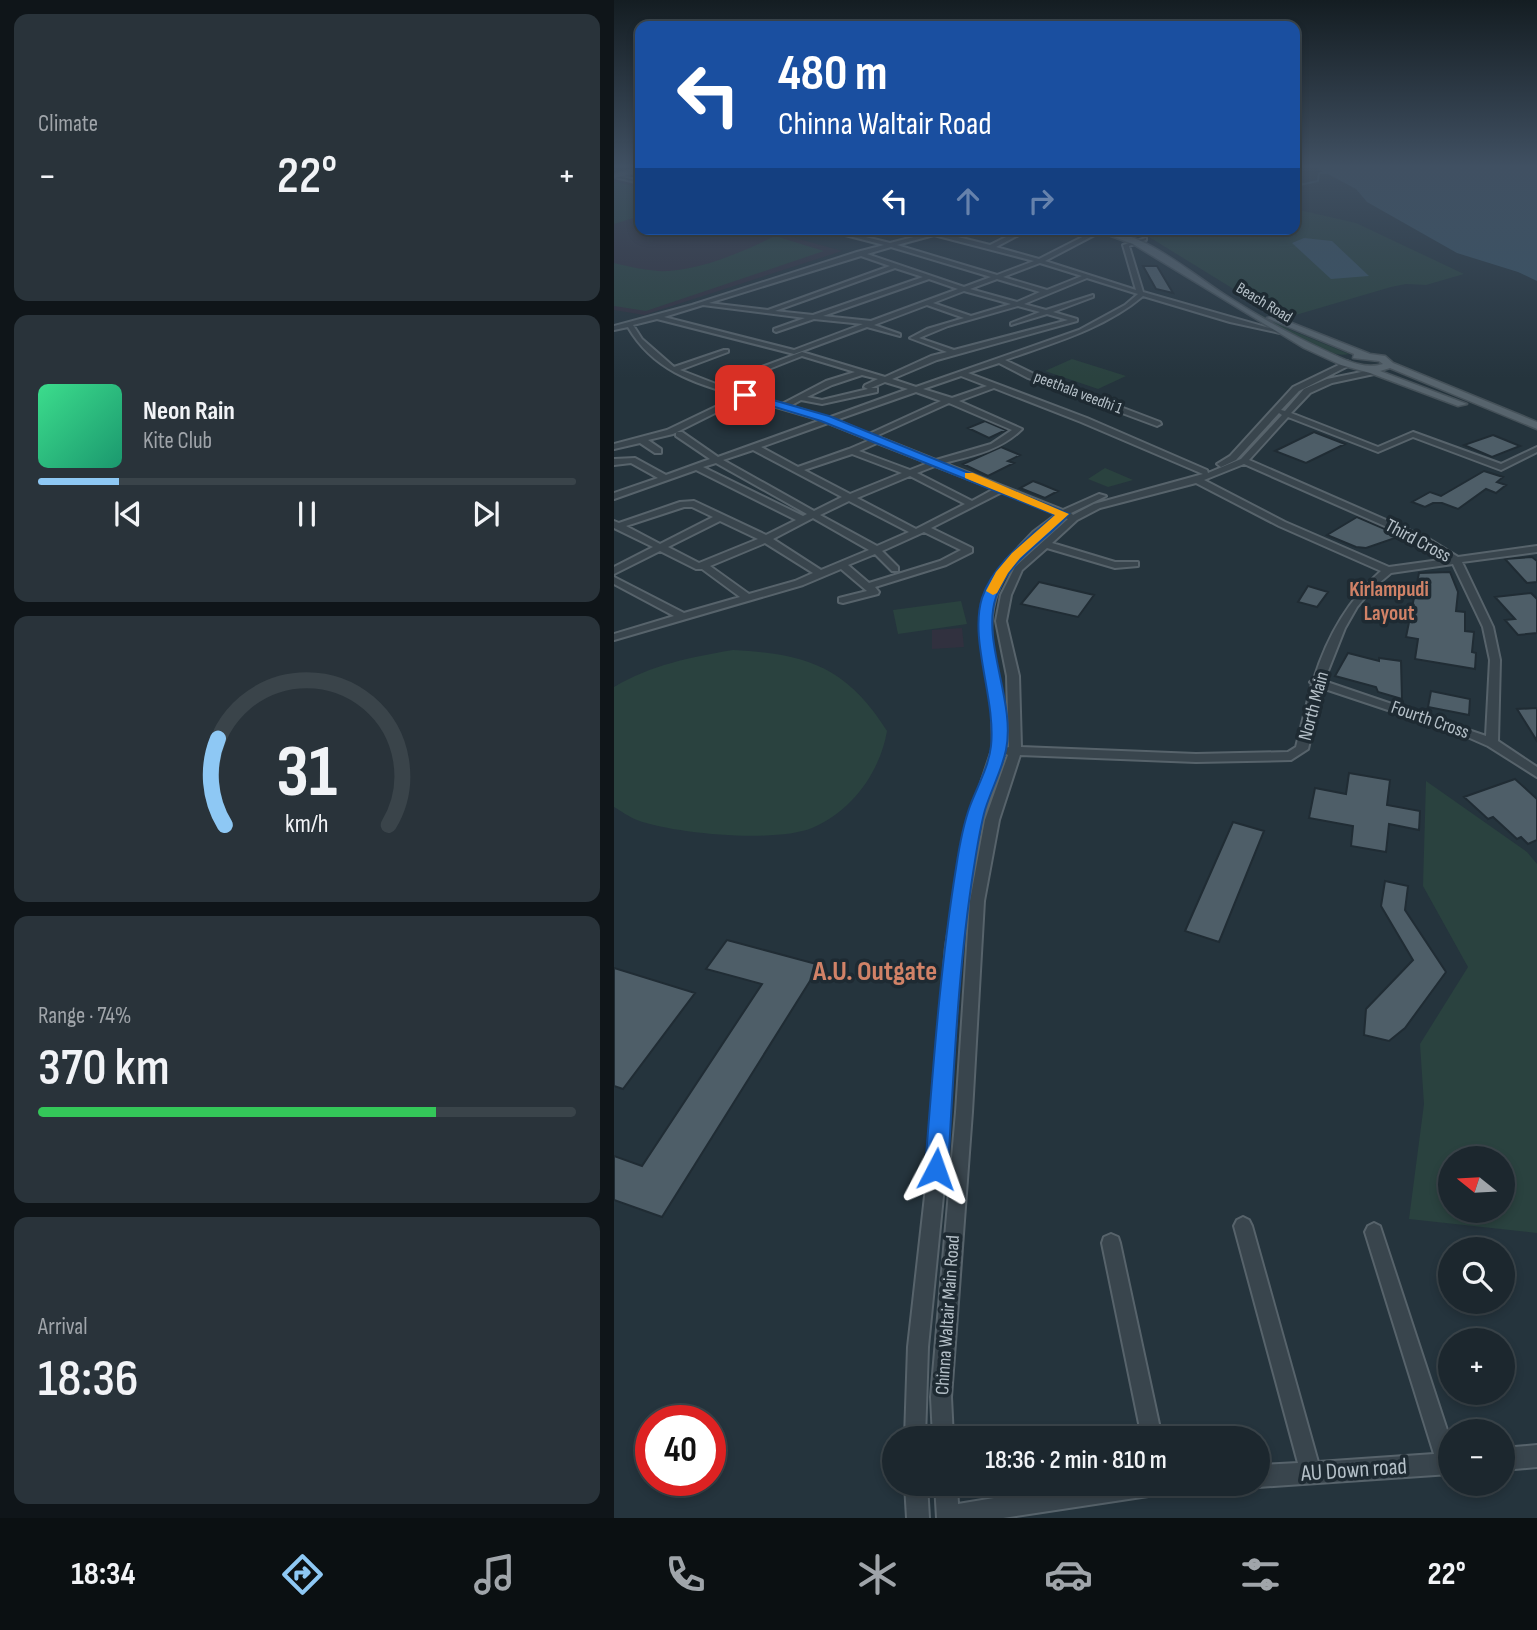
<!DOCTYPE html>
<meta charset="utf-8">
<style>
:root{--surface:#1c272e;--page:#29333a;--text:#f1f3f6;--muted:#a0a5aa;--line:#3a444a;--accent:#8ec8f4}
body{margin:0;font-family:"Sofia Sans Condensed",sans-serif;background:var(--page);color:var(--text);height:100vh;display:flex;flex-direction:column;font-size:26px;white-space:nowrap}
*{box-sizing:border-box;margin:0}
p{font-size:23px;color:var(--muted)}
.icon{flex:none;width:38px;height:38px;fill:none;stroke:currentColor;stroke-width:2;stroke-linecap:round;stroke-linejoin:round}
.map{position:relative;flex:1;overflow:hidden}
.drawer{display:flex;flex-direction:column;gap:14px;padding:14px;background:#0f1519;width:614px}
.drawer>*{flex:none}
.top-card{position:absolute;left:21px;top:21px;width:665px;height:214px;border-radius:14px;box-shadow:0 4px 10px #0003,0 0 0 2px var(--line);background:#1a4fa0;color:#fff;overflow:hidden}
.needle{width:46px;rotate:288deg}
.fabs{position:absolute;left:824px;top:1146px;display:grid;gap:14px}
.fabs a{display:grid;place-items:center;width:77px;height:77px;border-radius:50%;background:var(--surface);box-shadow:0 4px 10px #0003,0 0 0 2px var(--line);font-size:35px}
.speed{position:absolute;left:21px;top:1405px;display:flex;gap:14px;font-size:35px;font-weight:700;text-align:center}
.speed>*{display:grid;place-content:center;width:91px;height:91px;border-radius:50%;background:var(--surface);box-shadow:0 4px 10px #0003,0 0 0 2px var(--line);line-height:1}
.speed .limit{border:10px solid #d22;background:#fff;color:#111}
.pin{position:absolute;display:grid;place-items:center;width:60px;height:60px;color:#fff;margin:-30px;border-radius:14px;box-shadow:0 4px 10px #0006}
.me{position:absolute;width:77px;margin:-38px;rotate:4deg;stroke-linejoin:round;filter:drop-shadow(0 0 5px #0008)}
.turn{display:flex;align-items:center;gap:24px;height:147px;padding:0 28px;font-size:32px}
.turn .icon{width:91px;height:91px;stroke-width:2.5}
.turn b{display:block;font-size:49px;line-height:60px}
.lanes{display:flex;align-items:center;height:66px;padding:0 28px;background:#0003;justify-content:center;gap:35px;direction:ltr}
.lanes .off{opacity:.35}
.big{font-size:52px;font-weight:600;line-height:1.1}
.drawer .tile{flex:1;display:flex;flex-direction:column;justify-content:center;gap:10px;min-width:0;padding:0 24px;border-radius:14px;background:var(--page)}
.drawer .dial{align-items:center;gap:0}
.dial svg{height:182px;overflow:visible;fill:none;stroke:var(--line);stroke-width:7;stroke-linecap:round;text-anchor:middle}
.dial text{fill:var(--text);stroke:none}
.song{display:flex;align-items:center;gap:21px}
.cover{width:84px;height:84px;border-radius:10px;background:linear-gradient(135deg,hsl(150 70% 55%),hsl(160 70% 35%))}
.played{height:7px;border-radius:4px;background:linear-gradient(90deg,var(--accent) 15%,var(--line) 15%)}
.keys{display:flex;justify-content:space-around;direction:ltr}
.heat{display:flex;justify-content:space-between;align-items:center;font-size:38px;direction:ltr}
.charge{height:10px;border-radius:5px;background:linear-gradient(90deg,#34c759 74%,var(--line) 0)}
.trip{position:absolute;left:268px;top:1426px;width:388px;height:70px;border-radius:35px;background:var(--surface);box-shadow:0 4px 10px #0003,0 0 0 2px var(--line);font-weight:600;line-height:70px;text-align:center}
.dock{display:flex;height:112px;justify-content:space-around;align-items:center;background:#0b1012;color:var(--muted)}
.dock .icon{width:49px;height:49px}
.dock .selected{color:var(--accent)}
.dock b{font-size:32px;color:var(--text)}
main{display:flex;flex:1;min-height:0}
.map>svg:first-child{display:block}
</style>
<main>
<section class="drawer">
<div class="tile"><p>Climate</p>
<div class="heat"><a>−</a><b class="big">22°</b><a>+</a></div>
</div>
<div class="tile">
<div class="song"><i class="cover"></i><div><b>Neon Rain</b><p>Kite Club</p></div></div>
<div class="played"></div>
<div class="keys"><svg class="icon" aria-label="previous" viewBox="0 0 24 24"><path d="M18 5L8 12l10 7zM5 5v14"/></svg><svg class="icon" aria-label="pause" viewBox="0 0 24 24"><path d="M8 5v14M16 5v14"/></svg><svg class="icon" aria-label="next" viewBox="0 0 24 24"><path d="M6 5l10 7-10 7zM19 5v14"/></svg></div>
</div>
<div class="tile dial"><svg viewBox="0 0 100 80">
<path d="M14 69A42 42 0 1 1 86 69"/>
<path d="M14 69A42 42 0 0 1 11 31" stroke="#8ec8f4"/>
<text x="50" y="56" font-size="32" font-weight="700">31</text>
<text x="50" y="72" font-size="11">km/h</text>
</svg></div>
<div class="tile"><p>Range · 74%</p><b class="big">370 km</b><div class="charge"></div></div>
<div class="tile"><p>Arrival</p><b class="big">18:36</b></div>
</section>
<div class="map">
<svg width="923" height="1518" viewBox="0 0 923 1518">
<rect width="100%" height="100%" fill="#25343d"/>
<path fill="#31313f" d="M5,179l21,6v44h123l79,22 -198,64 -30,-5v-130z
M348,628l2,19 -32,2v-19z"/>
<path fill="#2a423f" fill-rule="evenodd" d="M3,182l23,6v28l-26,8v-41z
M681,209l61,14 108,51 -38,11 -20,-1 -15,3 -109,32 -141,-87 9,-3h145z
M161,236l49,15 -178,60 -32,-5v-43c17,4 38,9 55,8 37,-3 73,-19 106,-35z
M619,301l60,30 56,23c-24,7 -93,-40 -116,-53z
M458,359l54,17 -28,13 -53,-18z
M491,468l28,12 -25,7 -20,-8z
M347,601l6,23 -69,10 -5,-24z
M119,650c73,4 113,16 154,81 -7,41 -35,80 -75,97 -37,15 -137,6 -175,-8 -8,-3 -16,-9 -23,-13v-120c37,-22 77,-30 119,-37z
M812,781l101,71 10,12v369l-128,-14 15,-115 -4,-60 48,-77 -45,-81zM836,1158h53v53h-53z"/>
<path fill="#395364" d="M697,165h226v116l-19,-9 -61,-19 -90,-51 -11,-13z
M690,238l28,3 37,35 -38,3 -39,-36z"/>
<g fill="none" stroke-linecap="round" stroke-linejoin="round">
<path stroke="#395364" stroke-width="2" d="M681,186l23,-5 1,-8h8"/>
</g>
<path fill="#4e5e68" stroke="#202c34" stroke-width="2" d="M529,266h14l16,27 -17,-4z
M371,421l21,9 -17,8 -21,-10z
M700,432l31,12 -39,19 -31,-12z
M879,435l27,11 -28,11 -28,-12z
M387,447l19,8 -12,6 6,2 -26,13 -25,-12z
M870,471l19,6 -6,5 9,3 -10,8 -10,-4 -28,20 -16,-6h-9l-8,4 -13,-5 18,-10 11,4z
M419,481l8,3 17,7 -13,7 -25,-10z
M743,517l44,19 -35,12 -10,-1 -29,-12z
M918,557l5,4v21l-10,1 -22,-24z
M836,572l8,20 -2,19 9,1v19l9,1 -2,20 4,1 -1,16 -60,-10 3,-20 -12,-2 13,-64z
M425,582l55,13 -16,22 -57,-13z
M694,586l20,6 -11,15 -19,-5z
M917,593l6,6v34l-19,2 -13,-15 10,-1 -20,-22z
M734,653l31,8v-3l22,3 1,38 -24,-7 -2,-5 -41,-11z
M817,691l39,8 -1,16 -41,-8z
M923,708v33l-20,-32z
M735,773l41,7 -3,25 33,6 -1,19 -30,-6 -3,28 -35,-6 2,-20 -44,-8 6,-30 31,6z
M901,779l22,20v41l-9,4 -7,-7 -4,2 -24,-22 -5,2 -24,-22z
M619,822l31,9 -45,111 -34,-11z
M771,881l23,5 -3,24 41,62 -41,56 -16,13 -25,-6 2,-26 47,-49 -32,-54z
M113,940l93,25 -158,252 -48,-17v-44l28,10 120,-182 -56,-15z
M0,968l81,25 -72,96 -9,-3z"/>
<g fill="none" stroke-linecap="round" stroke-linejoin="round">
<defs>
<path id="minor" d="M0,175l26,6v2l-26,-6z
M208,229h11l57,14 39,-10 -14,-4h11l64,16 32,-16h8l-34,18 43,12 59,-30h8l-61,32 91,29 -13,-45 23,-7v2l-17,6 14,46 137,39v2l-50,-11 -87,-26c-39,33 -90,47 -138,64l29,14 126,48 1,2 -4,2 -129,-48 -29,-15 -31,10 119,45 120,52 1,3 33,-14 41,-44 -3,-2 -43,47 -15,7 -4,-3 13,-8 63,-69 54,-26 4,2 -1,2 -51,26 -18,19 4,1 19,-22 23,-10 44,-9h3v4l-42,9 -22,10 -19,20 87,34 35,-15 88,32 36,-17v5l-36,18 -88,-33 -35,15 -90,-35 -39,43 178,78 31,19 79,-11v6l-75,10 31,65 7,33 -2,81 39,26v10l-49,-31 -25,-11 -141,-47 -14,61 -17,11 -95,2 -176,-7 -21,65 -15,81 -12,211 -21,285 2,41h-20l-2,-41 25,-285 14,-211 15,-81 23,-65 -4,-2 -25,75 -18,118 -18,250 -15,151 -3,91h-20l3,-91 17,-151 21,-250 20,-118 27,-81 -1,-38 -10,-61 -1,-37 4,-16 21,-34 27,-29 24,-18 -55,-22 -71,36 41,20v4l-26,13 -71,22 4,5 -1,2 -35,9 -4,-1v-4l28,-7 -26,-22 -38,16 -189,55v-6l60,-18 -60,-32v-7l70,36 56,-16 -38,-28h-6l-36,-18 -46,23v-7l39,-20 -39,-19v-7l5,2 61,-21 14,-1 72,34 30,-15 -100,-50 -82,29v-6l44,-15 -27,-15 -17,2v-6l21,-1 31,17 44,-16 -34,-23v-4h6l36,25 103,-37 -76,-22 -72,36 -25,6 13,9v4h-6l-15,-10 -26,6v-5l53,-14 71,-34c-46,-14 -85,-26 -110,-69l-14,3v-4l78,-21 165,-53 27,-7zM320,235l100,26 -37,14 -100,-30zM277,247l100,30 -27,10 -97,-33zM247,256l29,10 -122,44 -59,-7zM426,263l42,13 -35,14 -44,-13zM281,268l28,9 -110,38 -38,-4zM473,278l51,16 -13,11 -46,25 -163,57 -24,-8 45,-19 140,-39v-2l-24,-7 40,-15v-2l-47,15 -22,-6zM315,279l29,10 -87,32 -48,-5zM383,279l43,13 -23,10 -47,-13zM350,291l47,13 -40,12 -38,-13zM89,305l102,13 -31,11v2l2,1 38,-13 49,5 -69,26 -130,-33zM313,305l37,13 -37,11 -17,9 37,14 -16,4 -46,21 -83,-25 -86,32 -36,-14 48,-18v-2h-4l-50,17 -32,-28 -9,-14 24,-6 137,35 73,-27 33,9v-2l-26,-9zM404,306l22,6 -29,11v2l36,-11 21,6 -114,30 -35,-12 29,-12zM188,356l53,16 -29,9 -44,23 -59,-17zM248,375l16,4 -13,6 -1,2 4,2 -46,11 -15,-3 25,-12zM347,376l26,10 -35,12 -29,-9zM271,382l23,7 -80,29 -38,-12 11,-6 21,4 55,-12v-4h-6zM380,388l87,34 122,52 -109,30 -21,11 -2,-2 35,-17 -7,-2 -36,16 -119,-47c28,-7 57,-13 78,-34l-63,-28zM302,392l25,9 -72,33 -33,-14zM335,403l63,27 -21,14 -55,16 -60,-24zM214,423l42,17 -21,9 -51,18 -37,-20zM263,443l51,20 -18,7 -51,-19zM139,450l89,47 -28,14 -91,-51zM238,454l50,19 -52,21 -46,-24zM102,463l91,51 -4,2 -100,-49zM630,464l177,78 26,17 -58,8 -104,-45 -81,-42zM321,466l59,23 -22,12 -55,-28zM296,476l55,28 -49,25 -59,-31zM582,483l83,43 102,45c-33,29 -54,66 -67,108l-4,3 2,2 -16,63 -8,5 -92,2 -175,-7 -2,-71 -13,-55 5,-26 11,-25 25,-22 68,20 23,-2v-4h-23l-63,-19 25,-23 23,-12zM235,501l60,31 -32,14 -57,-31zM70,507h8l21,10 -53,27 -34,-18zM199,518l56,32 -48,20 -48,-31zM451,518l3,1 -53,48 -14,28 -5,26 11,55 2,71 -4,1c2,-33 -6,-64 -12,-96 -10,-63 21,-101 72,-134zM106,521l38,18 -59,24 -31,-16zM310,532l37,18 -21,11 -71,22 -21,-18 27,-11 17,17h6v-4l-16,-16zM151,543l48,30 -18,8 -46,13 -39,-28zM839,564l30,63 7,33 -4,76 -162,-55 21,-53 12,-21 15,-18 19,-16z
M629,1217l6,3 3,6 66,236 116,-8 -69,-222 3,-6 6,-3 6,3 70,213v35l-192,13 -7,-3h7v-19l40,-2 -64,-237 3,-6z
M497,1234l7,3 2,6 42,195h-20l-40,-195 2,-6z
M923,1445v22l-34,3v-22z
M291,1484h22l2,34h-22z
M321,1484h22l1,20 119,-20h89l-3,8 -8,3 -152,23h-66z"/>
<path id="major" d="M26,168v4l-26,6v-4z
M478,229c49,0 93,40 133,66 33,21 67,41 103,57 17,8 36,18 55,12l-4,-3 -26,-3 1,-4 -87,-36 7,-2 96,38 15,2 8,7 144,59v7l-147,-61 -10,3 87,33 -9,2 -88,-33 -29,-8 -37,-17 -171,-104z"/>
</defs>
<use href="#minor" stroke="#57636b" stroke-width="4"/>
<use href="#major" stroke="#455159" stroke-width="3"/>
<use href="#minor" fill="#39454d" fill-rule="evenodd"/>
<use href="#major" fill="#57646d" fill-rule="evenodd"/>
</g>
<linearGradient id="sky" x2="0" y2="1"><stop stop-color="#141d22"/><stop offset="0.44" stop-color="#405062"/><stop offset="1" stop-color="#405062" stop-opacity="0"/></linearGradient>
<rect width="923" height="378" fill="url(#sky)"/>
<path fill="#1a73e8" stroke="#114b97" stroke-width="2" d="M131,392l84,24 240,98c-24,28 -60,45 -73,83 -15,44 20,105 10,153 -4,20 -15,40 -21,60 -5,18 -8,38 -11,57 -16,100 -20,201 -26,302l-4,8 -8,3 -8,-3 -3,-8c8,-100 15,-201 31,-301 3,-20 7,-43 14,-62 7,-19 19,-40 21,-60 5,-47 -22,-106 -9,-148 12,-36 46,-59 73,-83l-234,-94 -79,-24v-4z"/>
<path fill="#f59e0b" d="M351,473h8l96,41 -49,44 -12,15 -11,20 -4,2 -7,-4 10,-19 16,-19 43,-38 -90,-37z"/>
<g text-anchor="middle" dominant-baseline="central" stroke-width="7" stroke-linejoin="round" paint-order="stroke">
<g font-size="16" fill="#b5c0c8" stroke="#1e2a32">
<text transform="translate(650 303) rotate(31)">Beach Road</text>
<text transform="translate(464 393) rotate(21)">peethala veedhi 1</text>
</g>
<g font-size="19" fill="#b5c0c8" stroke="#1e2a32">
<text transform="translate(804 541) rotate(28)">Third Cross</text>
<text transform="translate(700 706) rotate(-75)">North Main</text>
<text transform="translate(816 720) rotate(19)">Fourth Cross</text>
<text transform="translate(334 1315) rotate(-86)">Chinna Waltair Main Road</text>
</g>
<g font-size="21" font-weight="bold" fill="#d18267" stroke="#1e2a32">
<text x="775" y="589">Kirlampudi<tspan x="775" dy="24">Layout</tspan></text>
</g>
<g font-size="23" fill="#b5c0c8" stroke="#1e2a32">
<text transform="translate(740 1470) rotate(-4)">AU Down road</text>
</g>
<g font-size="28" font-weight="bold" fill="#d18267" stroke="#1e2a32">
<text x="261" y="971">A.U. Outgate</text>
</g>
</g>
</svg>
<div class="fabs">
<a><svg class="needle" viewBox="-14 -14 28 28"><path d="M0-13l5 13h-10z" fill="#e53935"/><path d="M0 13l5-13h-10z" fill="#a0a5aa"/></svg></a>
<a><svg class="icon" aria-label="search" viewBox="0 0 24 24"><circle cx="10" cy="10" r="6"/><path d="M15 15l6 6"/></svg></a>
<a>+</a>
<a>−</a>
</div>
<div class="speed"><div class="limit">40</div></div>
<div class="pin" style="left:131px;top:395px;background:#d93025"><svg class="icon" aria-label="arrive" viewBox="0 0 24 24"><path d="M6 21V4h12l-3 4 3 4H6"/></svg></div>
<svg class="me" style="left:322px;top:1169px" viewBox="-20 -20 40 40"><path d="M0-17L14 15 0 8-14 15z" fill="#1a73e8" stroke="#fff" stroke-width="4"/></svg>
<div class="trip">18:36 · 2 min · 810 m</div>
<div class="top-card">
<div class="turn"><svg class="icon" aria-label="left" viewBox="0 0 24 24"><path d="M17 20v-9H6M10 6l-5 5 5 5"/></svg><div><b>480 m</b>Chinna Waltair Road</div></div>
<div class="lanes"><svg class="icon" aria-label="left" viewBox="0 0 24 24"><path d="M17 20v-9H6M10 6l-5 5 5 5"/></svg><svg class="icon off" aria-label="ahead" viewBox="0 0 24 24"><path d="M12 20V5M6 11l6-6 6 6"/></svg><svg class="icon off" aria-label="right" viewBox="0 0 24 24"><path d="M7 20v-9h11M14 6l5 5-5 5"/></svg></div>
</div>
</div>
</main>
<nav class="dock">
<b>18:34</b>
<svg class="icon selected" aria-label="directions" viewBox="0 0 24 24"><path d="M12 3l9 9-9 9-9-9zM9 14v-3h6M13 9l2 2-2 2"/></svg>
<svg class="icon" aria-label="music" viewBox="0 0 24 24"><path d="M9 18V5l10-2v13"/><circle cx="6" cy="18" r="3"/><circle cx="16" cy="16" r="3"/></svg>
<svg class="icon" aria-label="phone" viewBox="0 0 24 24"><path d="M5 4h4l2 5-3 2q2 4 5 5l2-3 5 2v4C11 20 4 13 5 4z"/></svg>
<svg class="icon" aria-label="climate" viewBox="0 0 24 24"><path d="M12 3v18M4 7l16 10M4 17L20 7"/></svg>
<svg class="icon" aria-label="car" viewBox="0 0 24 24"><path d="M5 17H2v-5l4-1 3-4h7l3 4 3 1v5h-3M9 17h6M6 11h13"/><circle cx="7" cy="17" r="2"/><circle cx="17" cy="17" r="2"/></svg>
<svg class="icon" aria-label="filters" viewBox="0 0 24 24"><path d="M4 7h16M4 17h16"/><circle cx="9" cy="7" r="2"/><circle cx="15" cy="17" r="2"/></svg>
<b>22°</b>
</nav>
